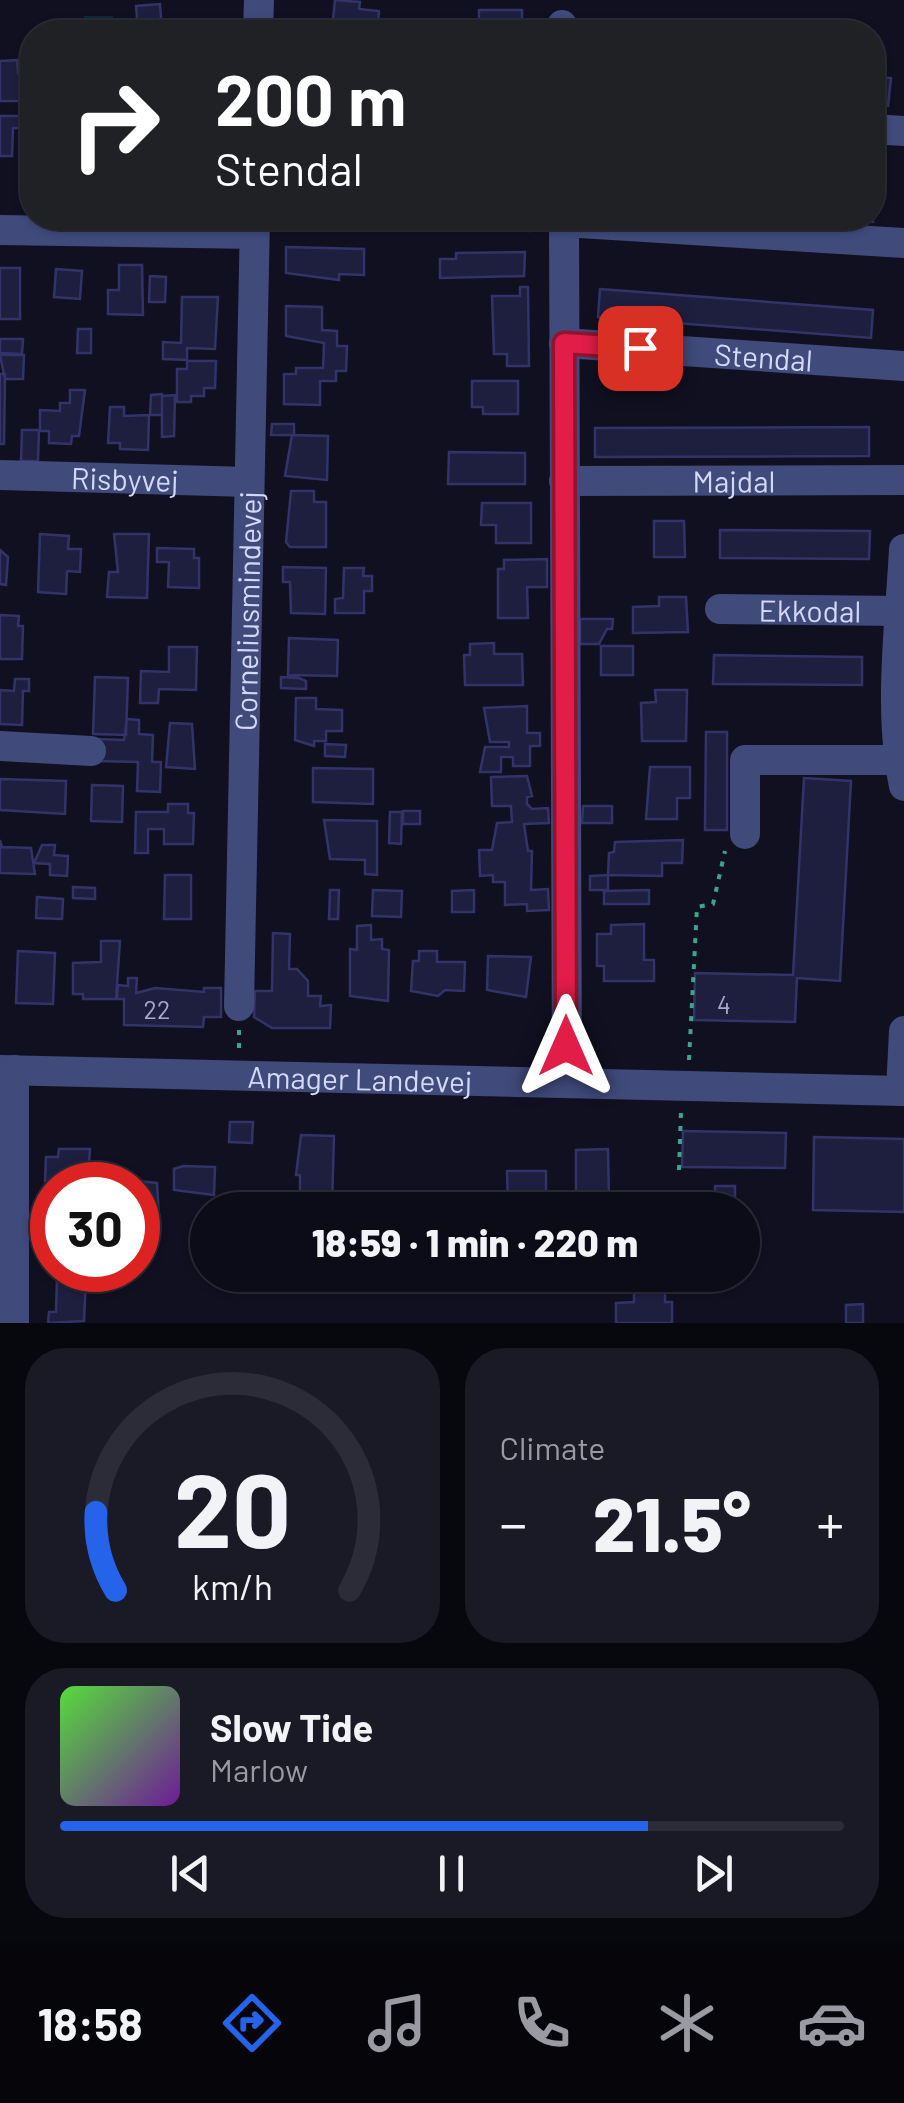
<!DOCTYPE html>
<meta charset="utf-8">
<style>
:root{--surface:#0c0c19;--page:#1a1a26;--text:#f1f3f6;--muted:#9a9ba2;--line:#2c2c38;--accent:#2563eb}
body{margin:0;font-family:Barlow,sans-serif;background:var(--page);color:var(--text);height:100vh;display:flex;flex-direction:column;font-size:38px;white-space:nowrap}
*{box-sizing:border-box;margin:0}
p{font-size:32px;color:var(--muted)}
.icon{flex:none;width:55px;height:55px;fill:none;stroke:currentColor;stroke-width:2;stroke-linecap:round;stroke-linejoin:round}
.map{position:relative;height:1323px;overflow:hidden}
.drawer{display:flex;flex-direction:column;gap:25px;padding:25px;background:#07070e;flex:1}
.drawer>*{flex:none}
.top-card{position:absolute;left:20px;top:20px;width:865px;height:210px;border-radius:40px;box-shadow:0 2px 8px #0004,0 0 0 2px var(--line);background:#202124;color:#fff;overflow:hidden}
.speed{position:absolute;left:30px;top:1162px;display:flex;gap:20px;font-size:50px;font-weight:700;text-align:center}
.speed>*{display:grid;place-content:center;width:130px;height:130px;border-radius:50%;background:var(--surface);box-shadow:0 2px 8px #0004,0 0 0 2px var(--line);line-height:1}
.speed .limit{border:15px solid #d22;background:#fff;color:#111}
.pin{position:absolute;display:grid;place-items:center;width:85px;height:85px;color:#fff;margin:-42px;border-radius:20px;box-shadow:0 5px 15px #0006}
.me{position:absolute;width:110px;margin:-55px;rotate:0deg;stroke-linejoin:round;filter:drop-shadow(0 0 8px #0008)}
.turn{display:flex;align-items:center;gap:35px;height:210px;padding:0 30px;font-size:45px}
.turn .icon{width:130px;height:130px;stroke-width:2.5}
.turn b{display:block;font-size:70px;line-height:85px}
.big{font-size:75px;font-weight:800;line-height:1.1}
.drawer .widget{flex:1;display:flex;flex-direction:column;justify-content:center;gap:15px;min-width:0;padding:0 35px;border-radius:40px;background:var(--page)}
.drawer .dial{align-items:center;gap:0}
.dial svg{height:260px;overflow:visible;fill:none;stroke:var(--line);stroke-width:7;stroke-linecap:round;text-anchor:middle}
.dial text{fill:var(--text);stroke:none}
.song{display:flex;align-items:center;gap:30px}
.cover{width:120px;height:120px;border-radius:15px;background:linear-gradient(135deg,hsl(110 70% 55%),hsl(280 70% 35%))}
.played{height:10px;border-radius:5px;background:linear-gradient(90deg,var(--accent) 75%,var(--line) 75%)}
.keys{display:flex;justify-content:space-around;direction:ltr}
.heat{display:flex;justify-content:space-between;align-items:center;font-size:55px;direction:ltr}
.drawer .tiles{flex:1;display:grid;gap:25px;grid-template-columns:1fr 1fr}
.widget:last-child{grid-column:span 2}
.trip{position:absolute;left:190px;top:1192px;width:570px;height:100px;border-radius:50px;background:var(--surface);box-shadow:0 2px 8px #0004,0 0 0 2px var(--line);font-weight:800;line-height:100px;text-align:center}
.dock{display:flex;height:160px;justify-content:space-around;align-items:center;background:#05050a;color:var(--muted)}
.dock .icon{width:70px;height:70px}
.dock .active{color:var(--accent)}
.dock b{font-size:45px;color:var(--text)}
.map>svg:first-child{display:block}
</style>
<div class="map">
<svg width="904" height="1323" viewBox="0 0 904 1323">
<rect width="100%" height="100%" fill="#101021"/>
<path fill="#0f283b" d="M84,16h29v14l-29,1z"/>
<path fill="#1e1e3f" stroke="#323369" stroke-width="2.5" d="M335,0l25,2 -1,7 20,2 -2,21 -45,-3z
M160,4l2,28h-37l13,-2 -2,-24z
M479,10h43v22l-43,-2z
M17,60l1,13h14v28h-32v-40z
M872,76l19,2 -3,28 -16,-1z
M0,116h25l-1,12h-11l-1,28h-12z
M872,194l1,28 -62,-4h61z
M507,218h23l-1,13 -22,-1z
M286,247l78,2v26l-25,-1v6l-53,-7z
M525,252l-1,24 -84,2v-19h16v-6z
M119,265h23l1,50 -35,-1v-24h11z
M0,268h20v51h-20z
M56,269l26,2 -2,28 -26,-2z
M150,276l16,1 -1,25h-16z
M520,287h8l1,79h-22v-12h-13l-2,-58h28z
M600,289l273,21 -2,28 -273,-21z
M182,297h36l-3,52 -28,-1v12l-24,-1v-17l18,1z
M286,306l36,1v23l15,1v15h10l-1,25h-10v10h-16v24l-36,-1v-30h12v-6h27l1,-25 -38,-7z
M78,329h13v24h-14z
M0,339h23l-1,15 -22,-1z
M0,355h24l-1,24h-18z
M187,361h29l-1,27h-11v8h-13v6h-14v-33h10z
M0,374h5l-1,70h-4z
M472,381h46v33h-35v-7h-11z
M70,390h15l-6,46h-7l-1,8 -22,-1v-12h-9v-21l20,1v-8h10z
M162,394v21h-12l1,-20z
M175,395l-1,41 -12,1v-41z
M110,407h14v9l25,-1 -1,35 -28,-1v-6h-12z
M272,424h22v11l34,1 -1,44 -42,-4 7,-41h-21z
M869,427v29l-274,1v-29z
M22,430h17l-1,31h-17z
M449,452l76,1v31h-77z
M291,491h23v11h12v45h-36l-4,-5z
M482,503h49v40h-35v-18h-15z
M654,521h30l1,36h-31z
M720,530l150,1 -1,28 -149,-1z
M40,534l29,2 -1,13h13l-1,23 -13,-1 -1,23 -28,-2z
M114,534h35l-2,64 -40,-1 2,-25h9z
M157,548l37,1v9h5v30l-31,-1 1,-25h-12z
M0,550l8,7 -2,28 -6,-1z
M547,559v28h-20l1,31h-30v-49h6v-9z
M283,567l43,1 -1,46 -34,-1 -1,-31h-7z
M344,568h20l-1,8h9v15h-8v22h-29v-14l8,-1z
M659,597h27l2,35 -55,1v-26l26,-1z
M0,615l19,1 -1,10h5l-1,33h-22z
M580,619h33l-1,10h-5l-8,15h-19z
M289,638l49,2 -1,36 -49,-1z
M494,643v11h28l1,31h-58l-1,-30h6v-11z
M601,646h32v29h-32z
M169,647h28l-1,43 -37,-1 -1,14h-18l1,-32 28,1z
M714,655l148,2v28l-149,-1z
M95,677l33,1 -2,57 -33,-1z
M281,677l18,1 7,3v8l-25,-1z
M15,679h14v12h-6l-1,34 -22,-1v-34l14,1z
M655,690h32l-1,51h-44l-1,-38 15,-1z
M296,698h20v11l26,1v21h-16v10h-12v5l-19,-6z
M527,706v27h13v13h-10v20h-17v-9h-12v15h-21l5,-25h24v-5h-19l-6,-34z
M127,719l12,1v14l14,1 -1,27h9l-1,30 -23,-1 1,-29 -41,-1 1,-22 26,1z
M170,723l22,1 3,45 -29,-2z
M706,732h21v98h-22z
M325,744l21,1 -1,12 -20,-1z
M650,767h40v31h-13v21h-31z
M313,768l60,1v35l-60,-2z
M527,776l5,20 -5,1v7l5,5 16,-1 1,15 -25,1 4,27h4l-1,39 17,-1 1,21 -22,1v-7l-22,1v-23h-12v-7l-13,1 -1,-26h13l5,-27 15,-1 -1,-16h-19l-1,-29z
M804,778l47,3 -11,200 -43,-3 -2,44 -101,-2 1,-47 98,2z
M0,779l66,2 -1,33 -65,-4z
M92,785l31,1 -1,36 -31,-1z
M168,804h20v9h6l-1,31h-29v-15h-16v24h-13l1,-41h32z
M583,806h29v17h-30z
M403,811h17v13h-17z
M390,812h12l-1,32 -12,-1z
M324,820l53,1v54l-12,-1v-14l-35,-1z
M0,840l2,7 29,1 4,26 -35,-1z
M683,840l-1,23h-20v13l-54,-1 1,-22 5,-1 1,-10z
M42,845h13l-1,10 14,1 -1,20 -17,-1v-11l-16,-1z
M165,875h26v44h-27z
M608,875v15h-18v-14z
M73,887l22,1v11l-22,-1z
M330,890h9l-1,29h-9z
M373,890l29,1 -1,26 -29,-1z
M474,890v22h-22v-21z
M649,890v14h-45v-13z
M37,897l26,2 -1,20 -26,-1z
M644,924v36h10v21h-50v-15h-7v-32h14v-9z
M371,925v15l11,-1v10l7,1 -1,51 -38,-5v-47l7,1v-24z
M273,933l17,1 -1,35h8l11,12v15h13l-1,10 11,-1 -1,23h-58l-18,-11 1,-26h17z
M101,941h19l-4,58h-33v-5h-10v-31l28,-1z
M18,951l37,2 -2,51 -37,-1z
M419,951h18v11h28l-1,29 -19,-1 -7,6 -27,-5 2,-30h6z
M488,956l43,1 -5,40 -39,-7z
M128,978h9l-1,15 19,-5 49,4v-4h17v29h-17l-1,10 -79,-2v-26h-7l1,-14 10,1z
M230,1122h23l-1,21 -23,-1z
M683,1131l103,2 -1,35 -103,-1z
M301,1135l33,1 -2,71 -32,-1v-31h-4z
M814,1137l90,2v73l-91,-2z
M59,1149h31l-2,29 -43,3 1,-24h12z
M608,1149l1,50h-33v-49z
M183,1166l32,1 -1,28 -40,-5v-21z
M507,1171h39v39h-38z
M118,1179l39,4 2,34h-20l-1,-32h-20z
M715,1186h20v24h-20z
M52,1198v14h-8l1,-13z
M57,1278h29l-2,43 -36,2 1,-11h7z
M665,1287v15h7v21h-56v-20l18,-1v-13z
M863,1304v19h-17v-18z"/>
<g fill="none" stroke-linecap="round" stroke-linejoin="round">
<path stroke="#3ba78a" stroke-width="4" stroke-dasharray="5 8" stroke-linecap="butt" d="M239,1030v20
M689,1060l8,-153 16,-3 12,-53
M679,1170l2,-59"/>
<g stroke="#404a7b" stroke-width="30">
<path d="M562,25v7"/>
<path d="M258,32l1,-32"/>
<path d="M872,129l32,2"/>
<path d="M564,218l3,865"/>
<path d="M564,222l340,21"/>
<path d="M0,230l254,4"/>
<path id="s1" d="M564,343l340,23"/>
<path id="s2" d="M0,475l249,7"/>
<path id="s3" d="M564,481l340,-1"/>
<path d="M904,549c-4,77 -16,161 0,237"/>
<path id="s4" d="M720,609l180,2"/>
<path d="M0,746l91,5"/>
<path d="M745,834v-74h153"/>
<path id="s5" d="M239,1006l16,-788"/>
<path id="s6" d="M0,1070l904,21"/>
<path d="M14,1070v253"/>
<path d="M901,1091l3,-60"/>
</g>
</g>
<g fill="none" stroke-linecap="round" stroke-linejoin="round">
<defs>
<path id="route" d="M566,1046l-2,-703 76,5"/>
</defs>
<use href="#route" stroke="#92132f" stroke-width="25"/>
<use href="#route" stroke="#e11d48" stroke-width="18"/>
</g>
<g text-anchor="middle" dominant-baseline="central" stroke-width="10" stroke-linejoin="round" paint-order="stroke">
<g font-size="25" fill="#a6aacb">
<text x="724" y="1004">4</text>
<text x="157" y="1009">22</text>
</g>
<g font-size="30" fill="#d4d8fa" stroke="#101021">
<text stroke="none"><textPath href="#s1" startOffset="200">Stendal</textPath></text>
<text stroke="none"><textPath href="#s2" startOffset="125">Risbyvej</textPath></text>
<text stroke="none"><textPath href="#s3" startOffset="170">Majdal</textPath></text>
<text stroke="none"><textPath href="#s4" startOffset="90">Ekkodal</textPath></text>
<text stroke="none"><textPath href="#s5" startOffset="395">Corneliusmindevej</textPath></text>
<text stroke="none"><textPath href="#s6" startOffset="360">Amager Landevej</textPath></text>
</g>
</g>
</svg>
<div class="speed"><div class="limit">30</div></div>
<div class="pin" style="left:640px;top:348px;background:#d93025"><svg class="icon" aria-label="arrive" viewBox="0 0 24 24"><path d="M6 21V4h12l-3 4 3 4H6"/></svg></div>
<svg class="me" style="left:566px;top:1046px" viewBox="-20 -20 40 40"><path d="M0-17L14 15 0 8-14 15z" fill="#e11d48" stroke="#fff" stroke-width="4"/></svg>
<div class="trip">18:59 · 1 min · 220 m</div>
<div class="top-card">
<div class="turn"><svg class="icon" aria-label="right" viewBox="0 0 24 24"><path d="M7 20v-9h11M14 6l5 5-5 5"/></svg><div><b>200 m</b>Stendal</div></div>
</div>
</div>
<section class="drawer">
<div class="tiles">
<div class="widget dial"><svg viewBox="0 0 100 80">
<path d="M14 69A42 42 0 1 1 86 69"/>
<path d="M14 69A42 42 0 0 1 8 45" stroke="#2563eb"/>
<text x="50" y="56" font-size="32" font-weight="700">20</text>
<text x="50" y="72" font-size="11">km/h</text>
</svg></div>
<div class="widget"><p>Climate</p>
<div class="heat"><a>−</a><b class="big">21.5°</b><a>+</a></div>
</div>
<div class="widget">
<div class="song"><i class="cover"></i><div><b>Slow Tide</b><p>Marlow</p></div></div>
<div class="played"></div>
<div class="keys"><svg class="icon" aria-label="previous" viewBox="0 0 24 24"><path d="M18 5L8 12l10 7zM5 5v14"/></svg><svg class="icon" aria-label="pause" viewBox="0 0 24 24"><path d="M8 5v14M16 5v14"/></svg><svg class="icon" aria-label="next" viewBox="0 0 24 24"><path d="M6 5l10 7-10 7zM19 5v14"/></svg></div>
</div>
</div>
</section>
<nav class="dock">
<b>18:58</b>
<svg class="icon active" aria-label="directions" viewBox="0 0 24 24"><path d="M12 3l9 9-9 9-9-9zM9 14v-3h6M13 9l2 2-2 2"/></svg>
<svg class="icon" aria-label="music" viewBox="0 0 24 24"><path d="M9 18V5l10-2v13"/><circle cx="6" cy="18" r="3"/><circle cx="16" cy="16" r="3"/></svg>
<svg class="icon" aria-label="phone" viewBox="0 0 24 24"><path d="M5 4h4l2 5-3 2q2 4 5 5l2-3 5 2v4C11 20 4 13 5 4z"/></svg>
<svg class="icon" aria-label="climate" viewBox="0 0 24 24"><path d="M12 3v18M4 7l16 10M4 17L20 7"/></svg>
<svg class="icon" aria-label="car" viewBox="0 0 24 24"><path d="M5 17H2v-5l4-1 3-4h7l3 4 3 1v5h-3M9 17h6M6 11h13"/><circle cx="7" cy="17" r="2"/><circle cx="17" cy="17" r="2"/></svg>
</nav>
